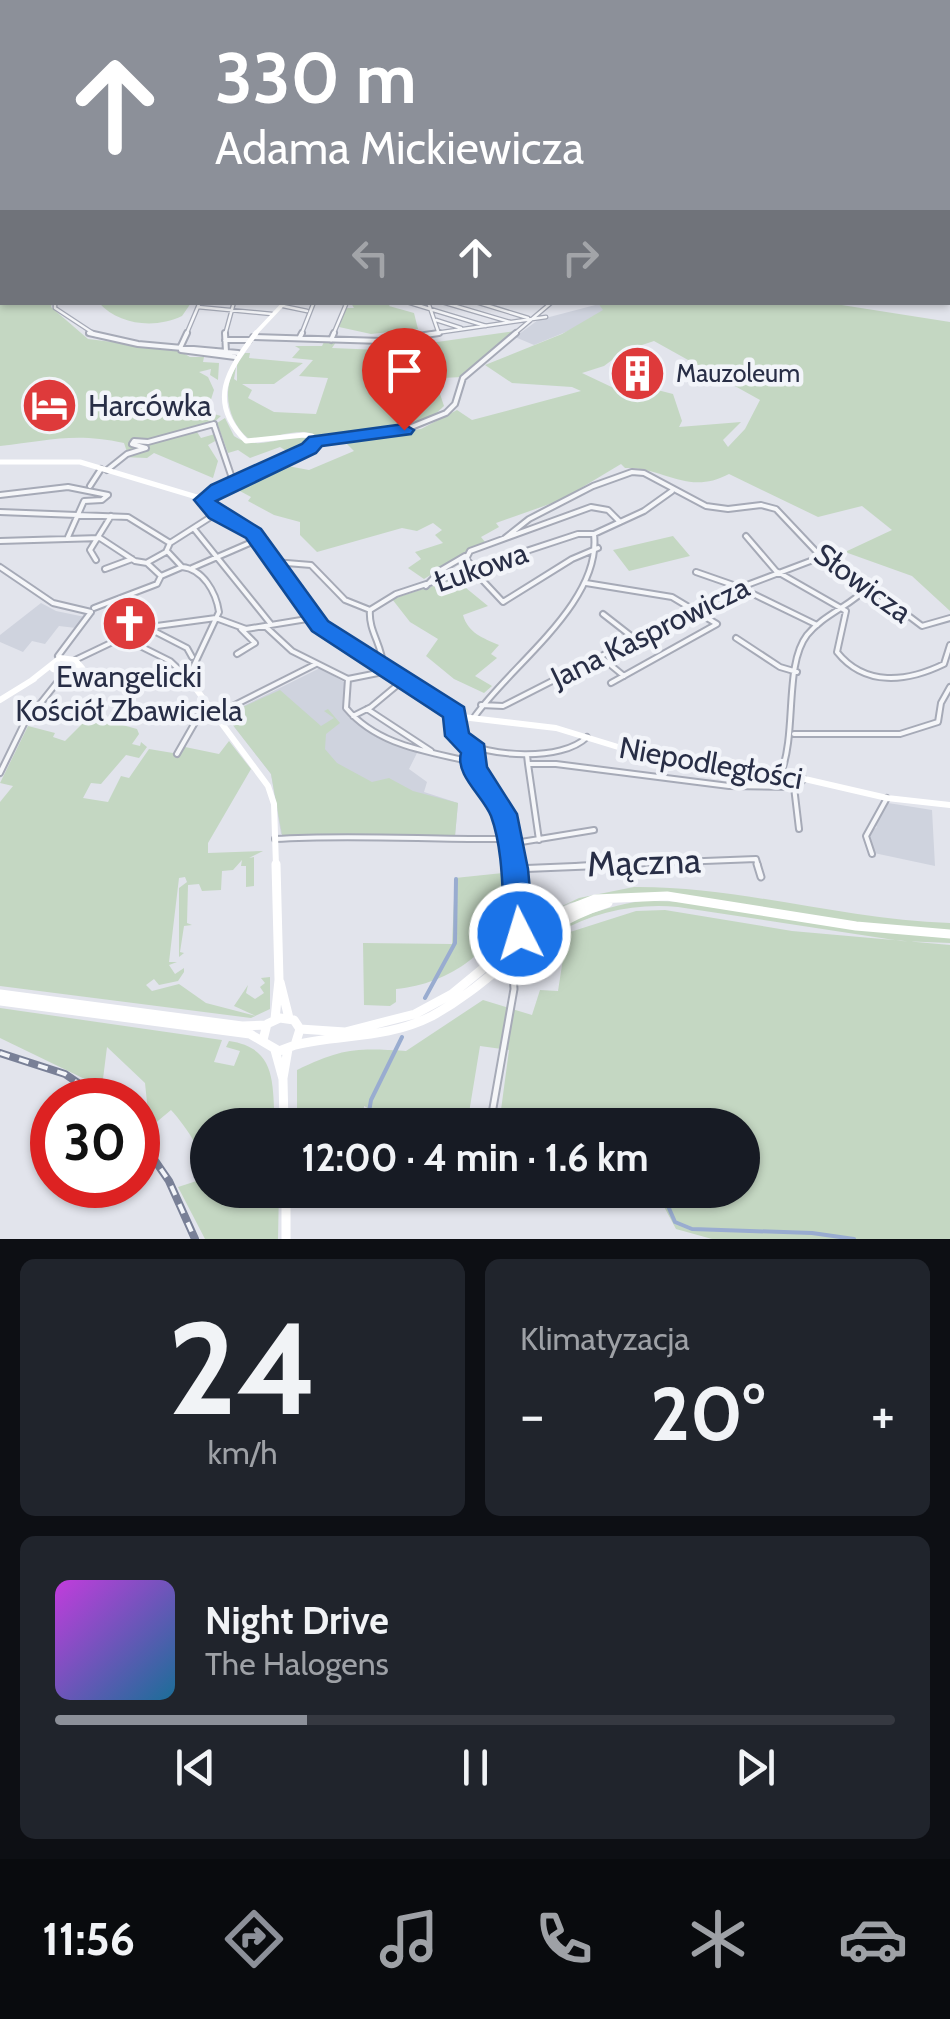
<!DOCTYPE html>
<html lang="pl">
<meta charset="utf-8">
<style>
:root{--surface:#171b24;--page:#20242c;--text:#f1f3f6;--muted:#9ea1a6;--line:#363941;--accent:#8c9099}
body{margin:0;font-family:Cabin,sans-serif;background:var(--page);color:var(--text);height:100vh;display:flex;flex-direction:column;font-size:38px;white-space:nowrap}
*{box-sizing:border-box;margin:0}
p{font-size:32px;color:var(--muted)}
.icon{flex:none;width:55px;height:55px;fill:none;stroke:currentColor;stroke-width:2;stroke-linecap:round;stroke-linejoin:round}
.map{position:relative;height:1239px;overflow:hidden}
.panel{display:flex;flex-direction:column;gap:20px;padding:20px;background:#0d0f14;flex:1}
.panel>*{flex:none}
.banner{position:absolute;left:0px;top:0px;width:950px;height:305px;box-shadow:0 2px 8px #0004;background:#8c9099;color:#fff;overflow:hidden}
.speed{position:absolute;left:30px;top:1078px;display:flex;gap:20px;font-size:50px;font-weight:700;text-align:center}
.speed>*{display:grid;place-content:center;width:130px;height:130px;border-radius:50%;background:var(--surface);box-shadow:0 2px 8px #0004;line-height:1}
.speed .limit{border:15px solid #d22;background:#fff;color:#111}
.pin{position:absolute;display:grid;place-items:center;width:85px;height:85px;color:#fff;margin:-102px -42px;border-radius:50% 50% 50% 0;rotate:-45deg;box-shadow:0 0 10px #0007}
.pin .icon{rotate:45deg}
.me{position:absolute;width:110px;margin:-55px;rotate:355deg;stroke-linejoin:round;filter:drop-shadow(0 0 8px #0008)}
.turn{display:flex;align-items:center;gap:35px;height:210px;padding:0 50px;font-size:45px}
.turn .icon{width:130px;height:130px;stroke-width:2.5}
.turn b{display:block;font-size:70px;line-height:85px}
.lanes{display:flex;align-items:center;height:95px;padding:0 50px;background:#0003;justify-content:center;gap:50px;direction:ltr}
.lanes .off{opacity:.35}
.big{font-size:75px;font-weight:700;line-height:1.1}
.panel .widget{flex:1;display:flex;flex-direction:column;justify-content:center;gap:15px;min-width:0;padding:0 35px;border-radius:15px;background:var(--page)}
.panel .dial{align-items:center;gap:0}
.dial b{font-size:130px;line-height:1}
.song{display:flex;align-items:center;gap:30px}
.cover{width:120px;height:120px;border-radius:15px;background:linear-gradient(135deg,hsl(290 70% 55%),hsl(200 70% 35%))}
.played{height:10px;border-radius:5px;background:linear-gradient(90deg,var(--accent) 30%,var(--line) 30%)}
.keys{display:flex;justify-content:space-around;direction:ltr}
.heat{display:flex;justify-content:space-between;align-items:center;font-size:55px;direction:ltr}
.panel .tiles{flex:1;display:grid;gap:20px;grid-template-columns:1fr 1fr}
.widget:last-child{grid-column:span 2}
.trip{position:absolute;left:190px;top:1108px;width:570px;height:100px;border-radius:50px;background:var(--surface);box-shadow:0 2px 8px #0004;font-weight:700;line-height:100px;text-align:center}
.dock{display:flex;height:160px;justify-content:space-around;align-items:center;background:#090b0e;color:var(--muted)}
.dock .icon{width:70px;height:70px}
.dock .active{color:var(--accent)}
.dock b{font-size:45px;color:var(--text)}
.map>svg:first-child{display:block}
</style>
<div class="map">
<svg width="950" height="1239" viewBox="0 0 950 1239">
<rect width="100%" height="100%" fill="#e2e4ec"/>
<path fill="#cfd3de" d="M603,303l16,7 -85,35 -19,-8 23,-17z
M41,603l15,8 29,6 -9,11 -17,-2 -14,18 -13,-3 -9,11 -23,-10v-7z
M320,668l24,14 4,10 -3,16 6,11 27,19 40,13 -9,18 18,13 -3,10 34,11 -3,33 -174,-2 -10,-60 -46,-59z
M888,803l44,7 3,56 -61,-13 -6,-19 9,-7 -2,-2z"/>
<path fill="#c4d7c2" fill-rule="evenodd" d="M0,0h443v1l-441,1 -2,94z
M0,282l2,20 50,1 -1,4 37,32 90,11 12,7h14l-1,5 16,1 -1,17 -8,-5 1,-6 -12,3 9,5 6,13 -7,22 14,4 -10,9 -16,4 6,9 14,-4 2,6 -9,5 10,16 -5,17 -59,-25 -7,5 -26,-1 6,-5 -3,-9c-50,-11 -77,-2 -124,3z
M392,302l-3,4 25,7 4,16 -47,5 -32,-7 7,-19h8l-3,-5z
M99,303l92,-1v1l-9,13c-27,13 -63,9 -83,-13z
M598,303h231l121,19v289l-38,-35 -67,-24 47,-22 -30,-24 -44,11 -89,-43c-41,22 -65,-7 -104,-6l-4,-4 -60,36 -65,23 3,4 -18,10 4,5 -61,37 -16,-11 13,-9 -6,-7 28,-9 -8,-8 7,-5 -9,-7 -16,8 -15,-3 -85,24 -17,-17v-13l-26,-7 -26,-14 3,-4 -13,-7 3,-6 41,-19 27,5 45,-19 -10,-10 77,-12 36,-19 15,10 109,-29 -9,-4 -60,-4 -27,-18 77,-31 41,-24zM654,341l106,59 -15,29 -17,18 -5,-7 18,-18 -62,5 3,-6 -9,-27 -35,-9 -18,6 -38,-18 22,-7 20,-15z
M516,331l-54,46 -20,1 -2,16 4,12c-28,30 -81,28 -119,31 -7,1 -13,-5 -22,-5 -18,0 -35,8 -54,7 -21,-17 -28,-49 -13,-72l-2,12 3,2v-17l8,-11h5l-1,5 54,5 -29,21h-32l10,6 -4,8 26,14 42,2 12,-36 -29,-2 14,-16 -21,-2 8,-9 -5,-3h27l2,-4h-11h23l-4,6 48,2z
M225,418l9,18c30,20 58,-10 80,6l-24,11 -10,-6 -30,11 -12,-8 -10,3 -11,-30z
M673,536l17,20 -61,15 -16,-21z
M455,579l33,27 -25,9c5,18 20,23 36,30l-8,9 6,4 -22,18 17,10 -8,7 -30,-14 -28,-23 12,-17 -28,-17 -18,-23z
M280,690l41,36 13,-8 -10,-7 4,-2 12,14 -14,11 -1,15 12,14 35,19 17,-4 24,13 45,12 -3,33 -173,-1 -11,-61 -46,-59z
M90,716l47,13 2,5 -7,10 8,2 1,-4 6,5 -8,11 -13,-3 -25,29 -10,-1 -8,15 25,4 13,-26 8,2 20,-29 30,5 6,-7 34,7 10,-13 22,28 -43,74v10l55,-2 -14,7 5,-1v29l-8,1v-21h-5l1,-6 -9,10 -11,1 -1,19 -19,1 -3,-7 -11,1 -1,38 5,2 -8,1 -4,26 4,1 -5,4v-69l8,-6 -2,-5 -6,1 -10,84h8l-8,3 6,9 9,-6v4l-6,9 -19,4 -5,-6 -8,6 6,6 27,-7 27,19 50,13 -22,-10 14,-21 -2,8 9,6 9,-6 -4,-6 5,-4 -4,-5 9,-1v32l-19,9 -251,-32v-184l13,-16 -13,-3 28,-57 27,7 -2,4 12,4z
M512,872c2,67 -54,111 -116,117v13l-6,4 -26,-1 -1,-62 89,1 3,-66z
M634,887c106,-1 210,33 316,36v8l-76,-5 -174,-27h-110l-20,4 -39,18 48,-23z
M643,901c103,-2 204,33 307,36v6l-49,-2 -223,-34c-42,-4 -84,5 -121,26l-4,19 -7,8 -27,-1c7,-28 96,-56 124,-58z
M665,910l127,21 158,14v294h-238l-36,-10 -21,-39h87v-65h-243l10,-75 -29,-4 -13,79h-67l-36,-19 -1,19h-66v-55c46,-22 59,-22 109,-19l77,-51 49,15 8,-25 18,1 9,-58 69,-22z
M0,1008l222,32 -8,22 20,4 6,-15 -14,-4 3,-6c49,7 43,44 46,84h-67v65h71l-1,49h-73l-27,-52 28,-9c-2,-25 -18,-49 -35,-68l-18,15 -15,-9v-7l10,3 -3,-29 -38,-36 -4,32 -8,5 -95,-46z"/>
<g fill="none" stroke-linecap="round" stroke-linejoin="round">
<path stroke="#99acd0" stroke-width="2.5" d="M690,0l10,2
M802,0l5,2
M174,2l4,-2
M469,2l4,-2"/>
<path stroke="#99acd0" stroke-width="4" d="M425,998l30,-55 1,-64
M380,1125l-11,-13 2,-12 31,-63
M661,1190l14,32 17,7 120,4 42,6"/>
<defs>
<path id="street-far2" d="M55,302v6l41,27
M332,302l15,1
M407,302l79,24
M428,302l10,29
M442,302l68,20
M476,302l52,16
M283,306l24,5
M198,307l74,7
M436,320l25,8
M186,335l14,-33
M225,335l9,-33
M301,335l13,-33
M333,335l14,-33
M422,335l124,-18
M513,335l39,-33"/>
<path id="street-far1" d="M89,333l49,11 100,9
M225,333l1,19
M253,337l129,4 57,-8
M300,337l2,-4
M225,340h24
M331,340l3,-7
M180,348l7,-15
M181,350l54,7
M214,425l19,56
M317,441l87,-11 42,-17 9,-9 8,-26 53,-45
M107,470l20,-16 19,-6 -14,-4 2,-3 14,1 66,-18
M90,486l11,-17
M0,495l68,-8 40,8 -6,5 -18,1 -16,36
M0,512l128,5 42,26
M195,530l75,93
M594,534l50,-23 28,-20
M746,536l30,35 70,40 -9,41c28,35 70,30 107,12l6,-19
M505,538l24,-19 64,-33 39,-14 12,1 62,33 22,3 33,-4 15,4 52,55 41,22 53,40 28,-8
M0,541l100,-3 35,23 12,2 14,13
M170,543l47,-30
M168,552l14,15
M96,560l-6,-10 21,-34
M148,562l18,-10 4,-9
M274,562l37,3 34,35 25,10
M0,567l53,36 38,9
M192,568l60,-26
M105,569l27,-10
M475,569l-9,-10 4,-8 121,-44 17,3 12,12
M473,570l30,32 69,-43 26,-11
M696,572l43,15 78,38
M586,583l86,14 45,27 -106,59
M426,586l15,-16 24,-14
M94,608l63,-24 4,-8 21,-9
M370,610l26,-16 182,-60h16
M370,610c-2,21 13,36 13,56
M603,614l32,25
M265,626l27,25 56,28 40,-8
M152,630l35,18 5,9
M124,638l46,23 18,17 31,-66c-3,-20 -16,-43 -37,-45
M736,638l44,29 17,5
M237,654l18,-11 -14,-14
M58,656l33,-44
M602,658l22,18
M75,660l67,-32 74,-10 30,11 67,-11
M348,679l-2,29c32,38 81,43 126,54
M481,705l22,1 220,-112 98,-37
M367,709l64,42
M217,714l99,-50
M353,716l18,-9 30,-25
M455,716l4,24c29,17 103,22 128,-3
M475,716c37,-52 127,-114 119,-182
M794,734h106l38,-12 3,-19 9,-16
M475,751l-3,11 31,52 10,52
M177,754l28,-49
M527,755l1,9h28l173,22 67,1 8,-8
M528,764l11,76
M0,773l24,-49 35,-44 1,-8
M781,773c16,-41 3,-108 26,-138 17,-21 44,-29 62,-49
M794,787l5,42
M275,839c77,-5 156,1 233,0
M509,844l85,-14
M872,854l-6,-18 21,-38
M576,866l180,-7 2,7"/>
<path id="street" d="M513,864l6,70
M757,864l4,13
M514,869l122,-5
M490,1125l24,-136 -2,-31"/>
</defs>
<use href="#street-far2" stroke="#a6aab7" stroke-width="5"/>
<use href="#street-far1" stroke="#a6aab7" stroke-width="8"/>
<use href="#street" stroke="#a6aab7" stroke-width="9"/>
<use href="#street-far2" stroke="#f5f6f9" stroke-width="2.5"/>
<use href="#street-far1" stroke="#f5f6f9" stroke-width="4"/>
<use href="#street" stroke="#f5f6f9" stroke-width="5"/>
<path stroke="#fff" stroke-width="4" d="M254,335l31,-33"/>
<path stroke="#fff" stroke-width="5" d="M0,462h80l120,36 56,38 25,34
M204,501l14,-12 98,-46 -4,-7 -8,-1 -58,6c-39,-39 -19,-70 10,-108"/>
<path stroke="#fff" stroke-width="6" d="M279,568l45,62 138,87 94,11 98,30 77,4 156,36 63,7
M53,669l11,3 12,-4
M73,670l115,8 80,108 6,18 2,62
M32,680l28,-22 15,2 7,8
M0,700l34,-21"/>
<path stroke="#fff" stroke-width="9" d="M280,982l9,36
M0,994l242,32 24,-1
M0,1001l250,33 29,17 16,-6 5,-16 -6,-9 -14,-2 -13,6 -4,16
M275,1019l4,-39 -3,-116
M300,1029l45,3 70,-18 37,-20 90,-74 53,-21 72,-3 189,30 94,8
M295,1045c47,-11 92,-6 137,-29 68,-37 95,-88 176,-113
M275,1050l8,29 1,46
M283,1078l5,-29
M286,1190v49"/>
<defs>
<path id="rail" d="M0,1053l65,21 38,26
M138,1136l31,45 26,58"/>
</defs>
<use href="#rail" stroke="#798097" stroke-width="8"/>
<use href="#rail" stroke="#f2f4f9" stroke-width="4" stroke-dasharray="10" stroke-linecap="butt"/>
</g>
<path fill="#1a73e8" stroke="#114b97" stroke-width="2.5" d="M404,424l10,6 -3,4 -89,12 -6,7 -100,48 45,28 67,92 136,86 5,26 15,11 3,23 30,47 11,55 6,65 -4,8 -10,4 -11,-4 -4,-8c-3,-38 -1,-82 -14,-118 -8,-20 -36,-41 -30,-63l-16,-17 -2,-19 -131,-86 -66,-93 -37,-20 -15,-18 17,-15 91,-41 7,-7z"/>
<defs>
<symbol id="building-disc" viewBox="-11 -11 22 22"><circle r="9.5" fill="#de3a3b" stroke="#f2f4f9"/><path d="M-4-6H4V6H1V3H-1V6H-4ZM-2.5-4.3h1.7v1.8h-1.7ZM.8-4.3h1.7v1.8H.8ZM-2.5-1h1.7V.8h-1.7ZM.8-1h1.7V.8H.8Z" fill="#fff"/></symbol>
<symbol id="hotel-disc" viewBox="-11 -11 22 22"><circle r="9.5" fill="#de3a3b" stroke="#f2f4f9"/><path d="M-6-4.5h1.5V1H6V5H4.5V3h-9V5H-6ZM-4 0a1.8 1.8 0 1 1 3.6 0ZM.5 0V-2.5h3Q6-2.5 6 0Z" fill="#fff"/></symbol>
<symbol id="church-disc" viewBox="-11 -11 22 22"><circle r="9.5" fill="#de3a3b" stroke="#f2f4f9"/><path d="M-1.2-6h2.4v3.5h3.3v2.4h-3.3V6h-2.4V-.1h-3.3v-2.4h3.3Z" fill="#fff"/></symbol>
</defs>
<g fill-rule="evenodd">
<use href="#building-disc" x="606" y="342" width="63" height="63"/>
<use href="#hotel-disc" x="18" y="374" width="63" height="63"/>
<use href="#church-disc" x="98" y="592" width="63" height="63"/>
</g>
<g text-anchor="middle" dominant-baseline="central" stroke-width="9" stroke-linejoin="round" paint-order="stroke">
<g font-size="25" fill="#282e46" stroke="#f2f4f9" text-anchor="start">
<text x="676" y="373">Mauzoleum</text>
</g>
<g font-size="30" fill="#282e46" stroke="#f2f4f9" text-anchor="start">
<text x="88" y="405">Harcówka</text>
<text x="129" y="676" text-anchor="middle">Ewangelicki<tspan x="129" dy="34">Kościół Zbawiciela</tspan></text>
</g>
<g font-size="30" fill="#282e46" stroke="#f2f4f9">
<text transform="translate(481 567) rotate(-19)">Łukowa</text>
<text transform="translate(863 583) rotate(36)">Słowicza</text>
<text transform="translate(650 632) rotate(-26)">Jana Kasprowicza</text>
<text transform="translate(711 763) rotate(10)">Niepodległości</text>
</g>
<g font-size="35" fill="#282e46" stroke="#f2f4f9">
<text transform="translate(644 862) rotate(-2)">Mączna</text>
</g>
</g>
</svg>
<div class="speed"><div class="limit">30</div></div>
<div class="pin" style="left:404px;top:430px;background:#d93025"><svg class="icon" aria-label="arrive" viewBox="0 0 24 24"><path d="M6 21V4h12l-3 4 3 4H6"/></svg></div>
<svg class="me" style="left:520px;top:934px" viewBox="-20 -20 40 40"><circle r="17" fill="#1a73e8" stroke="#fff" stroke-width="3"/><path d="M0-11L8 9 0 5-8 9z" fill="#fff"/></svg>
<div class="trip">12:00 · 4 min · 1.6 km</div>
<div class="banner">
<div class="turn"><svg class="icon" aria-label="ahead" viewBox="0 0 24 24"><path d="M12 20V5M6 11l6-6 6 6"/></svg><div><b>330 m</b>Adama Mickiewicza</div></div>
<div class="lanes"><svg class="icon off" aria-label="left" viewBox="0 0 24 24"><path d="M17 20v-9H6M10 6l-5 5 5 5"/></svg><svg class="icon" aria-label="ahead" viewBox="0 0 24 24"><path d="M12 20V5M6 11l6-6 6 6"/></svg><svg class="icon off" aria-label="right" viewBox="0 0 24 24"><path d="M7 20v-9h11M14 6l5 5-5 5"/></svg></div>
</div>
</div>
<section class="panel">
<div class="tiles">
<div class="widget dial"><b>24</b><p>km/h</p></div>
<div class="widget"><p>Klimatyzacja</p>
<div class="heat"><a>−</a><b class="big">20°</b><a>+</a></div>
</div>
<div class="widget">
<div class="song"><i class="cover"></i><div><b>Night Drive</b><p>The Halogens</p></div></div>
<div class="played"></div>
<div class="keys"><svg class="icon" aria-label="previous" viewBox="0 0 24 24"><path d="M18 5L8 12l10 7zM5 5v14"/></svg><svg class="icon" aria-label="pause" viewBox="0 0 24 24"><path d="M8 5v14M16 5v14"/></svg><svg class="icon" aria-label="next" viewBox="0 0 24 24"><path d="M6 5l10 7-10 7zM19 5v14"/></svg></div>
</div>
</div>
</section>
<nav class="dock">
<b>11:56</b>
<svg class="icon active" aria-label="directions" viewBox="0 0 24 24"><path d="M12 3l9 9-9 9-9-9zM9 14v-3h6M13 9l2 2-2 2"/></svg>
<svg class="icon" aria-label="music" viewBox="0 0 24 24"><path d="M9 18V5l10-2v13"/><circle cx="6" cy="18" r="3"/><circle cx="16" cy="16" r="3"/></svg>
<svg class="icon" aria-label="phone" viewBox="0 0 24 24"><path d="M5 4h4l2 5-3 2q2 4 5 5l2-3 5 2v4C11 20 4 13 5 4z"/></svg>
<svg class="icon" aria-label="climate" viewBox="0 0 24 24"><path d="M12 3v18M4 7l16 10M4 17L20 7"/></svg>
<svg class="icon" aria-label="car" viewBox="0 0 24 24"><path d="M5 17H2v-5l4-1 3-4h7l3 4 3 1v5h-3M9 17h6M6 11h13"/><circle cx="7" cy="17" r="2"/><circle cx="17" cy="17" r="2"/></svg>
</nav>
